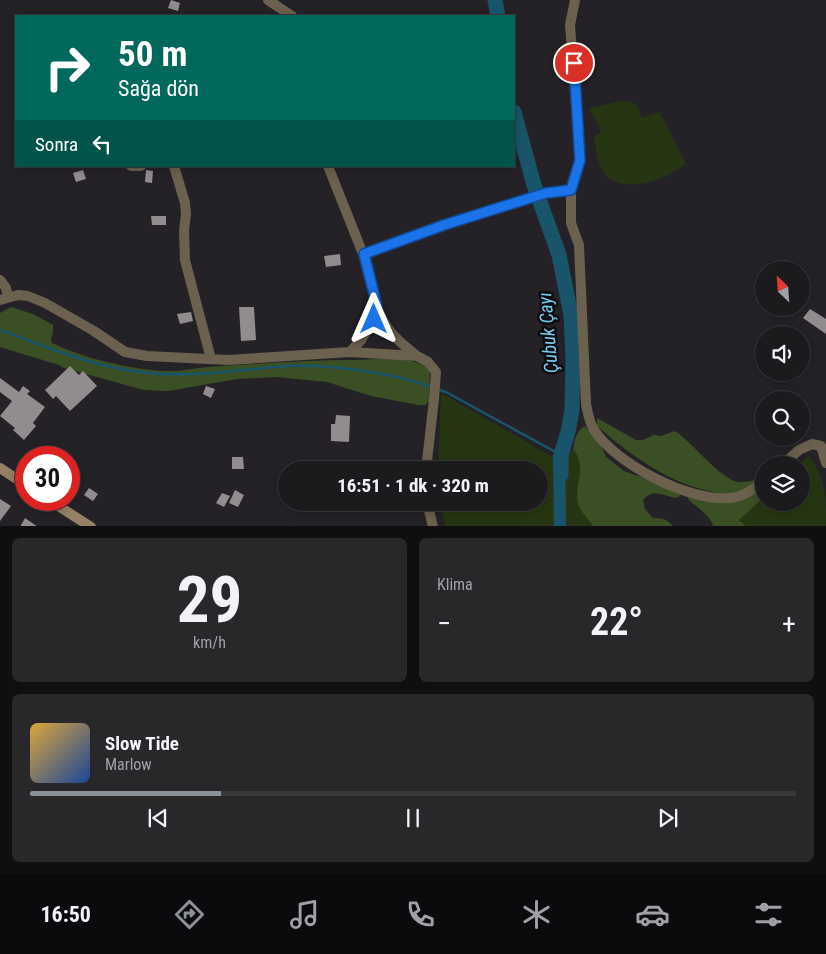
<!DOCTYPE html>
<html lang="tr">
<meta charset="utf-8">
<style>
:root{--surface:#1b1a1d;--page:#28272a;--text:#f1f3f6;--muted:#a0a1a4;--line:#39383b;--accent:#8c9099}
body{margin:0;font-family:"Roboto Condensed",sans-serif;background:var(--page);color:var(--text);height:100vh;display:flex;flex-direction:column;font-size:19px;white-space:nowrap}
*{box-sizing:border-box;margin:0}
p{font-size:16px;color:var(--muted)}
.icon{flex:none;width:28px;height:28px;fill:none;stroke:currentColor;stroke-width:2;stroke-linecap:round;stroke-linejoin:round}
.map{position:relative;height:526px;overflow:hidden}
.side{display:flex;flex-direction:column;gap:12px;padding:12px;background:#0f0e10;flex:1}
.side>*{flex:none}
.hud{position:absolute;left:15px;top:15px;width:500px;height:152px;border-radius:0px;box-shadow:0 2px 12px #0003,0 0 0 1px var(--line);background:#00695c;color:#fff;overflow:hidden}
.needle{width:32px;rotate:335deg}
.controls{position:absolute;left:755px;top:261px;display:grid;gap:10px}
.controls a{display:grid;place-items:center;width:55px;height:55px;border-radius:50%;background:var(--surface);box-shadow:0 2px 12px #0003,0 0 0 1px var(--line);font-size:25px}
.speed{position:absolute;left:15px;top:446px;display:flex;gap:10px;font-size:25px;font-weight:700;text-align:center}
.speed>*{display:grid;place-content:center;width:65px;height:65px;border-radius:50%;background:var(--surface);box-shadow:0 2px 12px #0003,0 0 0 1px var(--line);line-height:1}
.speed .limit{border:8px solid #d22;background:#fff;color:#111}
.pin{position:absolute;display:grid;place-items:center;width:42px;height:42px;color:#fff;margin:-21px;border:2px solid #fff;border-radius:50%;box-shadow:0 1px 5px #0007}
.me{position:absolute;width:55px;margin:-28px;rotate:0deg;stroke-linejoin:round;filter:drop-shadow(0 0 4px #0008)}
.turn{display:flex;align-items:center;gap:18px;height:105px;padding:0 20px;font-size:22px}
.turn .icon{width:65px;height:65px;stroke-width:2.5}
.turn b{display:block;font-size:35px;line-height:42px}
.then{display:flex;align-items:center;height:48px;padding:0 20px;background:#0003;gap:10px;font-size:19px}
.big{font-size:38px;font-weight:700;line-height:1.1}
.side .widget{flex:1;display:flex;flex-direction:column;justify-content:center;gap:8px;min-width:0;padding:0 18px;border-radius:8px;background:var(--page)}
.side .dial{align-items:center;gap:0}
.dial b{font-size:65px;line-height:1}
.song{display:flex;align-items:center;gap:15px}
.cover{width:60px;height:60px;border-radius:8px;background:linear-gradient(135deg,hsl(40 70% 55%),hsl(220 70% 35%))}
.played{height:5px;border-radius:2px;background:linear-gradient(90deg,var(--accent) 25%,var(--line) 25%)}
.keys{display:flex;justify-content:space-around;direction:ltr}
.heat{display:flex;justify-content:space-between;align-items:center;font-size:28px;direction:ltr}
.side .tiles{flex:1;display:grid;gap:12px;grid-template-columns:1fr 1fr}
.widget:last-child{grid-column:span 2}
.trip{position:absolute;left:278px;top:461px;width:270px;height:50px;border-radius:25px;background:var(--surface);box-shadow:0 2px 12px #0003,0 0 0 1px var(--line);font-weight:700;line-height:50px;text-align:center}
.dock{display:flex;height:80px;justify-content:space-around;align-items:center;background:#0b0a0c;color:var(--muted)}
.dock .icon{width:35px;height:35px}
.dock .current{color:var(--accent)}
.dock b{font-size:22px;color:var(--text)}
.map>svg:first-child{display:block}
</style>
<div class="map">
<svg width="826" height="527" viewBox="0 0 826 527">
<rect width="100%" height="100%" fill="#242227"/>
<path fill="#263612" d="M622,101l10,1 6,4 4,12 18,-6 26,52c-8,5 -16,10 -24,14 -14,6 -44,11 -55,-2 -10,-10 -11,-27 -13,-40l7,-3 -2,-6 -10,-19z
M441,393l110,63 26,-7 28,77h-160l-4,-23 98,-1v-32h-101z
M808,456c18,19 18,44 18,70h-80l-7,-6 25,-23v5h37v-37h-2z"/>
<path fill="#3b4f25" d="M11,307l22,7 20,11v7l-2,7 1,4c30,15 81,27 114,28 14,1 28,-3 42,-4 48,-3 96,-7 145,-7 24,0 57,-7 77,10l-1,31 -4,4h-6l-48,-9 -44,-14 -51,-5 -39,2 -69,12 -24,-1 -80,-22 -5,-3 -59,-18v-34z
M597,418l39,22h7l11,-5 7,1 14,-5c17,11 45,48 63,51 5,1 11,-1 16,-2l10,12v5l-25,23 7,6h-34l1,-1c-5,-12 -16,-17 -25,-26l1,-4c23,7 30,9 53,2 -19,-3 -38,-6 -57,-13 -32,-13 -62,-35 -88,-58z
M585,426l17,22 4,9 18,14 57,20 -1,5 -4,2c-13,-2 -23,-10 -33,2l2,9 8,9c9,0 14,1 20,8h-80c-5,-8 -13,-14 -15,-23 -4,-21 10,-34 -5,-54 2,-9 3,-18 12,-23z"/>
<path fill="#19556a" d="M565,454l1,72h-12l-1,-70z"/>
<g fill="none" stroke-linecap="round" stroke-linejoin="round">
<path stroke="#19556a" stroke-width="2.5" d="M0,330c51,18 105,42 161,44 43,2 85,-5 128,-8 42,-2 104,7 143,21
M437,389l9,3 115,63"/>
<path stroke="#19556a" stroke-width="15" d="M495,0l3,16
M514,112l20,73 25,70 12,60 2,42 -1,53 -4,22 -7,23v20"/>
</g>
<path fill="#928c8f" d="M171,0l9,3 -2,8 -10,-3z
M83,170l3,9 -10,3 -3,-9z
M146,170l7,1 -1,12 -7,-1z
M151,216h15v9h-14z
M340,254l1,11 -15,2 -2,-11z
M239,307h15l2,33 -15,1z
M810,309l16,10v15l-23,-16z
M191,312l2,9 -13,3 -3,-10z
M70,366l9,9 4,-4 14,15 -27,25 -14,-15 -3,3 -8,-9z
M0,378l19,14 4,-6 7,5 -3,3 18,13 -12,16 3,3 -12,14 -11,-10 2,-2 -15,-12 12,-15 -12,-9z
M206,386l9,3 -4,9 -8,-4z
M336,415l14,1 -1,26 -18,-1v-17h4z
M232,457h11l1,12h-12z
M69,465l9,6 -9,18z
M89,488l9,6 -5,7 -9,-6z
M235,490l9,5 -6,12 -9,-4z
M222,493l8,3 -6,11 -8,-4z
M0,499l11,7 -11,15z
M25,518l13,9h-18z"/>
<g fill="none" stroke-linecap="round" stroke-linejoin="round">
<path stroke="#6c604e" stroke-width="10" d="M268,0l24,16
M575,0l-5,25 10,135 -9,30v33l8,22 7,159c2,9 3,18 8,26 22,34 95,72 136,68 13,-1 24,-9 34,-17
M131,166h10
M174,166l11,37 1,11 -2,17 1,29 26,99
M363,254l81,-29 102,-32 25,-3
M0,280l6,8 2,8
M0,300l18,-5 10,1 17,7 49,28 31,21 22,4 81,4 122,-8 11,-12 10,-16 6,-18 -14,-52 -35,-88
M350,352l67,4c-19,-15 -31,-25 -40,-49
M417,356l11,6 8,10 -2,27 -8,71
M782,465l17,-15 13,-6 9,2 5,17
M427,502l6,25"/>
<path stroke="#958265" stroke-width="10" d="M0,468l26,17
M49,500l42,27"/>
</g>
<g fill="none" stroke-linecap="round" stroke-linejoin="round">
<defs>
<path id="route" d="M374,319l3,-13 -13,-52 80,-29 102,-32 25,-3 9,-30 -6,-97"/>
</defs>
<use href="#route" stroke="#114b97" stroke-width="12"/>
<use href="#route" stroke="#1a73e8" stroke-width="9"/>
</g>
<g text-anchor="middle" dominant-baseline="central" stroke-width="5" stroke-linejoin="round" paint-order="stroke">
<g font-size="19" font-style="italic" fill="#74cdf0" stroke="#0d0c0e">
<text transform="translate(548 333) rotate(-95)">Çubuk Çayı</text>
</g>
</g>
</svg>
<div class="controls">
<a><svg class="needle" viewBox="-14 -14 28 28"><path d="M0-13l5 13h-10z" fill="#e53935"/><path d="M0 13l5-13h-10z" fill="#a0a1a4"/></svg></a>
<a><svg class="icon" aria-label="sound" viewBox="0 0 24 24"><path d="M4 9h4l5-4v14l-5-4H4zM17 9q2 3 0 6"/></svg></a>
<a><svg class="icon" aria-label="search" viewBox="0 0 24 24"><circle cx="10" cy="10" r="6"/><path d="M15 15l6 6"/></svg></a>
<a><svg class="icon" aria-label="layers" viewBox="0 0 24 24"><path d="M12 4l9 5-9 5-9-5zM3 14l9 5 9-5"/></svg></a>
</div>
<div class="speed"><div class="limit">30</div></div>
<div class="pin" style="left:574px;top:63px;background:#d93025"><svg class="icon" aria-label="arrive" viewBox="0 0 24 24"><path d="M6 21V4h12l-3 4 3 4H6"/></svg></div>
<svg class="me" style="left:374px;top:319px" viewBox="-20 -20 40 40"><path d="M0-17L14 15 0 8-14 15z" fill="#1a73e8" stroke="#fff" stroke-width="4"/></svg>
<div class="trip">16:51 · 1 dk · 320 m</div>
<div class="hud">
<div class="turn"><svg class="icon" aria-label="right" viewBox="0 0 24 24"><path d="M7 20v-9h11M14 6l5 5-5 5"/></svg><div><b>50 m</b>Sağa dön</div></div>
<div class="then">Sonra<svg class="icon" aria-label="left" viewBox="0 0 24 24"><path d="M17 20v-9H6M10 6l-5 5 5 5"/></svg></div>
</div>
</div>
<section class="side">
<div class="tiles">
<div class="widget dial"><b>29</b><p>km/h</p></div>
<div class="widget"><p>Klima</p>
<div class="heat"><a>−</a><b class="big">22°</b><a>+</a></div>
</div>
<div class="widget">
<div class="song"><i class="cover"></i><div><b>Slow Tide</b><p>Marlow</p></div></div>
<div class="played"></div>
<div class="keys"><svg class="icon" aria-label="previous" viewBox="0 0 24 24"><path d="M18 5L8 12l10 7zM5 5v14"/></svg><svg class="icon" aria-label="pause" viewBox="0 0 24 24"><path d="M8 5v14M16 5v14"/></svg><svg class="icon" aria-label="next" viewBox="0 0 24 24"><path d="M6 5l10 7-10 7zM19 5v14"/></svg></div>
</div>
</div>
</section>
<nav class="dock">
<b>16:50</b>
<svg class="icon current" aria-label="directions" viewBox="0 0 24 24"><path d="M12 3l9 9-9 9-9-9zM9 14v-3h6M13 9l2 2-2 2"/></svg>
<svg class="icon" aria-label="music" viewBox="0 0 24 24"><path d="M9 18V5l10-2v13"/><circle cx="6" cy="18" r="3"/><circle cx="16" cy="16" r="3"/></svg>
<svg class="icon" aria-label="phone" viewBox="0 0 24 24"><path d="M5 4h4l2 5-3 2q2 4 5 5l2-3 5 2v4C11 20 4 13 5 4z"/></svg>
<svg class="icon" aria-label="climate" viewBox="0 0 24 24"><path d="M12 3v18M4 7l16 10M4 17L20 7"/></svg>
<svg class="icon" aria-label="car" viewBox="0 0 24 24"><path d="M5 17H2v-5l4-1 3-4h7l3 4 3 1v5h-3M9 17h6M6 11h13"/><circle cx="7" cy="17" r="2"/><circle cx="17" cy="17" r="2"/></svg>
<svg class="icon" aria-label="filters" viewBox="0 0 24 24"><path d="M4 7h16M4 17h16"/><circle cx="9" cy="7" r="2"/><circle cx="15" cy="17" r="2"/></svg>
</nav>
